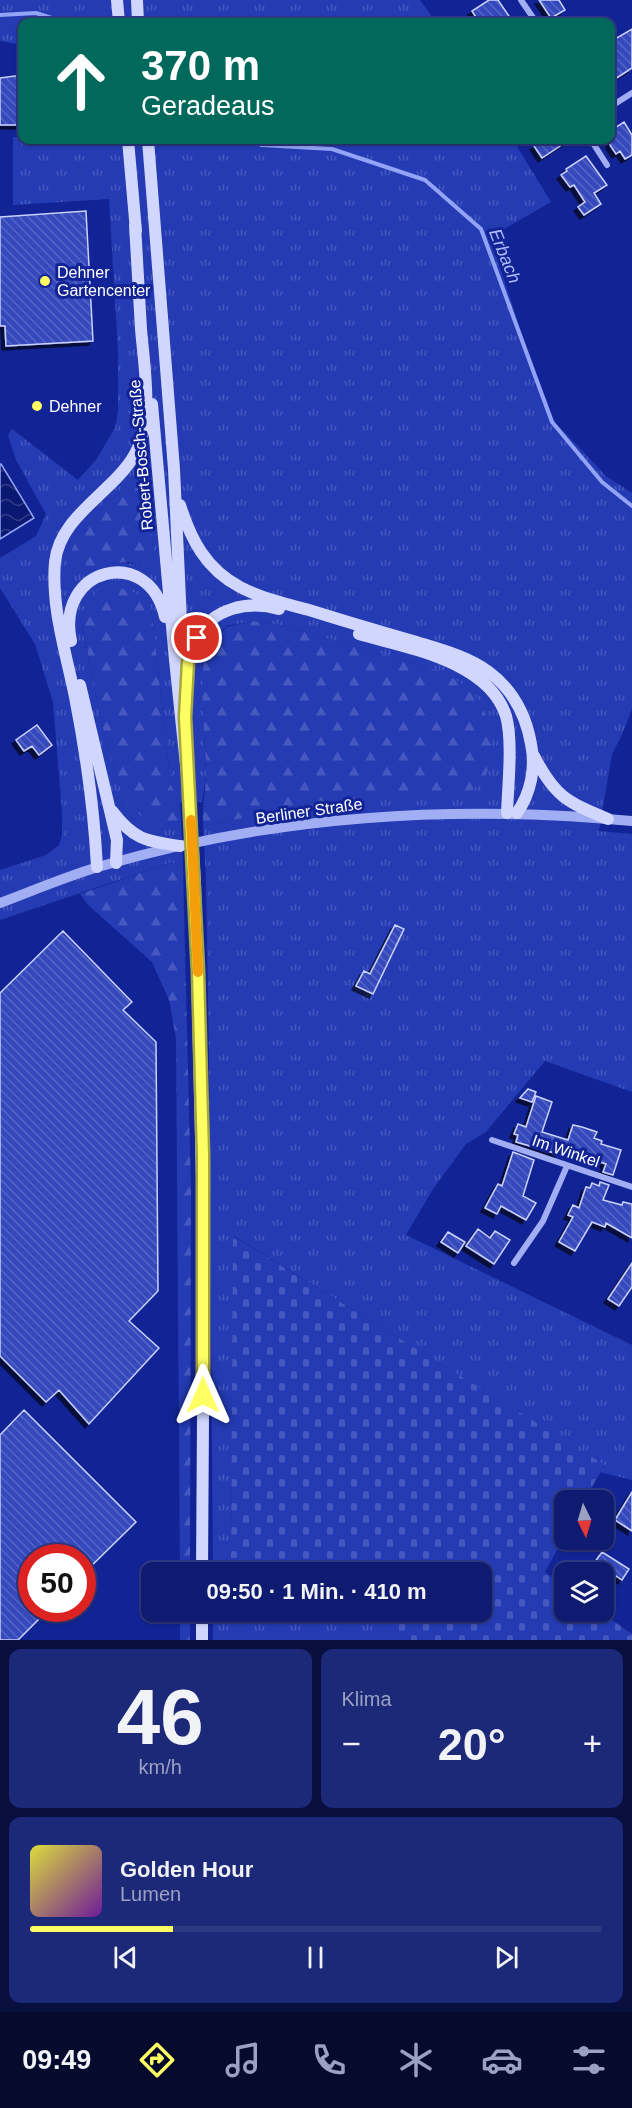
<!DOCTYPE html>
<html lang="de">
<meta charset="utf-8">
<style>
:root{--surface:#0e1b70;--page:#1c2878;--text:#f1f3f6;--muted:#9ba1c3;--line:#2e3983;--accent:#feff63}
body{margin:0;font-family:Arial,sans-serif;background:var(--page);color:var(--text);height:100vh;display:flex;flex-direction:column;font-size:22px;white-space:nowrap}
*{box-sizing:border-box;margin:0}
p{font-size:20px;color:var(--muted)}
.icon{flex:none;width:33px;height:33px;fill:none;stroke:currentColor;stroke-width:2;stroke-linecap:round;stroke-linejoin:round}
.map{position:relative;height:1640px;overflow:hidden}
.side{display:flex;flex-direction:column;gap:9px;padding:9px;background:#080f3e;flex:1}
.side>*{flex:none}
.hud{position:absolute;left:18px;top:18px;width:597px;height:126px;border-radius:12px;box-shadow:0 2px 4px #0004,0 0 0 2px var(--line);background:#00695c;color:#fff;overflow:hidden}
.needle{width:39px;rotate:175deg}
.buttons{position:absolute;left:554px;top:1490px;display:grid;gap:12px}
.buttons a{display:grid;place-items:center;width:60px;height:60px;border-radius:12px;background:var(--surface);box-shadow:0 2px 4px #0004,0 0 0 2px var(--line);font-size:30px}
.speed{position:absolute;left:18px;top:1544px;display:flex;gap:12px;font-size:30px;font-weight:700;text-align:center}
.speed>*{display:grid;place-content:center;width:78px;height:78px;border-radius:50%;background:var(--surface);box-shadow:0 2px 4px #0004,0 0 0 2px var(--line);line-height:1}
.speed .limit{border:9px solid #d22;background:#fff;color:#111}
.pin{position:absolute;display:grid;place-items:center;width:51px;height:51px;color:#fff;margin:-26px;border:3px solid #fff;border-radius:50%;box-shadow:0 2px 6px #0007}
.me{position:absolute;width:66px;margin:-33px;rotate:0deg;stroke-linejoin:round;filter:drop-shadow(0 0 4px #0008)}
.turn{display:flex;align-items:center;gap:21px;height:126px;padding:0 24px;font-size:27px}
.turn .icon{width:78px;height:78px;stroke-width:2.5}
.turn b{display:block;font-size:42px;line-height:51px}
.big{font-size:45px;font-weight:600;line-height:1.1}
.side .card{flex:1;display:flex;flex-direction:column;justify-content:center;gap:9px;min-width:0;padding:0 21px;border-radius:12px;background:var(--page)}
.side .dial{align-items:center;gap:0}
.dial b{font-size:78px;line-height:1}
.song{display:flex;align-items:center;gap:18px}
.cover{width:72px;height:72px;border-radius:9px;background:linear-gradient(135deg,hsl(60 70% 55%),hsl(280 70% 35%))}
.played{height:6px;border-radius:3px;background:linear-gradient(90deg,var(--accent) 25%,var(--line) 25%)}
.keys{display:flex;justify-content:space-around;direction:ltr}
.heat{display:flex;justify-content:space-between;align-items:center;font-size:33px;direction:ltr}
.side .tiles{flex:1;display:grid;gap:9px;grid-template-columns:1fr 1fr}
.card:last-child{grid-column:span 2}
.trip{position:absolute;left:141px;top:1562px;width:351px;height:60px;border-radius:12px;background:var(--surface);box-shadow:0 2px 4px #0004,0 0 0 2px var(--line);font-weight:600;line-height:60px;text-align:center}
.tabs{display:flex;height:96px;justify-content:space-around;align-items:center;background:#060b2d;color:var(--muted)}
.tabs .icon{width:42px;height:42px}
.tabs .active{color:var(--accent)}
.tabs b{font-size:27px;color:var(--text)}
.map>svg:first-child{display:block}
</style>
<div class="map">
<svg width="632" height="1640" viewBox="0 0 632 1640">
<defs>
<pattern id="grass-tufts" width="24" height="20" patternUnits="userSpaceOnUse" patternTransform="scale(1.5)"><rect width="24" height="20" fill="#243bb4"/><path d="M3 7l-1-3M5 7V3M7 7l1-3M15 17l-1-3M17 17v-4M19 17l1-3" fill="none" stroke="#4558bf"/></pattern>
<pattern id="forest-firs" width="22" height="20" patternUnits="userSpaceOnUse" patternTransform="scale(1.5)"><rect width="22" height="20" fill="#243bb4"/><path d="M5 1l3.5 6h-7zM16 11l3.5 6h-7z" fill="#4558bf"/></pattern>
<pattern id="cemetery-stones" width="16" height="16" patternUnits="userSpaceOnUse" patternTransform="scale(1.5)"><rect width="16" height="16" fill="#243bb4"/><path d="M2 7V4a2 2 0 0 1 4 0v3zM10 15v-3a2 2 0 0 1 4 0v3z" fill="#4558bf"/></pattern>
<pattern id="water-waves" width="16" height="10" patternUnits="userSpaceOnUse" patternTransform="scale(1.5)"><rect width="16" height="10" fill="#0b1871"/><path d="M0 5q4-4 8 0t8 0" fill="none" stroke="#303b86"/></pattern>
<pattern id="building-back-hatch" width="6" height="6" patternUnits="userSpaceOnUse" patternTransform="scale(1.5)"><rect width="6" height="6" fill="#364abc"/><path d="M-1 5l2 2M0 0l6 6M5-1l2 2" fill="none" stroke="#5465c6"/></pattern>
<filter id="shadow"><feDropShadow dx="-4" dy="4" stdDeviation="0" flood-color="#0009"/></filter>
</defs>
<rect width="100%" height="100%" fill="#122495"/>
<path fill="url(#grass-tufts)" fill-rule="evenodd" d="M0,0h420l16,22h-328l-8,-5v5h-78v23l-22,-4z
M13,137h9v3h491l38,62 -61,35 37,113 28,72 51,54 26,17v216l-11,28 -9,17 -13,77 33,3v258l-87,-31 -59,71 -20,12 -33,45 -27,46 226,110v135l-33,-8 6,-6 -371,-230 -3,321h19l19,15h-56l-4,-515 -3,-175 -3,-59 6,2 101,-21 54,-6 66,-130 -145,-42 -31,-5 -28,5 -14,18 -9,54 3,77 -4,27 -22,1 -9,-18 -20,-178 -69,18 19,96 19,66 45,37 16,-3 2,47 -11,-6 -172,58v-50l46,-15 13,-10 3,-9v-24l-9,-110 -18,-58 -35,-56v-30l36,-22 10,-22 -30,-54 -8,-25 4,-6 66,51 18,-20 19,-32 3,-17v-59l-9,-153 -96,6zM126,488l16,78c-20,-6 -43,-3 -61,7l18,-63z
M213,1611h154l44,29h-198z"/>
<path fill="url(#forest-firs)" d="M136,480l6,2 7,18 5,57 -2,7 -10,2 -13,-4 -21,2 -27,9 -6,-1c-7,-9 -5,-17 -1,-27 6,-13 14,-24 25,-35 10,-10 24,-16 31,-29z
M113,587c17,3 28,6 38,20l20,178 9,18 1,18 -16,3 -18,-4 -19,-14 -8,-19 -19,-66 -19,-97 4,-18 12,-16z
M254,621l31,5 145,42 30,14 21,20 10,27 -1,35 -6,16 -15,12 -105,6 -54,6 -101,21 -6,-2c-1,-18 3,-33 3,-50 0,-37 -7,-75 -2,-111 2,-13 14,-25 22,-35z
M172,862l11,6 8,323 -1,381h-10l-4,-534 -7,-38 -17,-38 -64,-57 -8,-11z
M180,1611h10v29h-10z"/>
<path fill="url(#cemetery-stones)" d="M233,1236l372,229 -21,35h-20v37l-19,35 19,14v25h35l33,23v6h-221l-44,-29h115v-39h-213l-19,-15 -19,1z"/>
<path fill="url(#water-waves)" stroke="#93a4f6" stroke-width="1.5" d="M1,464l33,54 -34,21v-74z"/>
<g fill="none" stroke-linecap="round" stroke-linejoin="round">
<path stroke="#93a4f6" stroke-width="4" d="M0,15l36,-2 28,9
M252,140l9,5 71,4 93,31 56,49 71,193 50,60 30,24"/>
</g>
<path fill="url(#building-back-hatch)" stroke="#c9d1fd" stroke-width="1.5" filter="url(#shadow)" d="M489,0h9l15,22h-34l-7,-11z
M539,0h20l6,10 -14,8z
M632,29v39l-17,11 -5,-7v-30z
M22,75v50h-22v-47z
M624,122l8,13v20l-7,4 -5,-8 -4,3 -6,-9v-14z
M544,140h25l-27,18 -8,-12z
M586,156l21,29 -13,8 7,11 -17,11 -6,-8 7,-5 -11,-17 -4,2 -9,-12 6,-4 -1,-2z
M86,211l7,130 -87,5 -1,-20h-5v-109z
M37,725l15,20 -13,10 -7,-9 -8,5 -8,-11z
M395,925l9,4 -31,65 -17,-8 8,-15 6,3z
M63,931l69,71 -9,8 33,32 2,249 -29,30 30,27 -70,76 -30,-34 -13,12 -46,-46v-363z
M528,1089l8,3 -4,10 -12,-4z
M536,1096l16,6 -10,30 26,8 5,-15 9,2 15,5 -3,6 8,3 -1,3 20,6 -8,25 -10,-3 3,-8 -46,-15 -2,5 -42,-12 2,-7 -4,-1 4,-10 8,3z
M513,1152l21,8 -11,36 13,7 -10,17 -25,-14 -4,8 -12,-6 13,-24 4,2z
M600,1182l9,3 -6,15 19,5 1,-3 9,2v34l-26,-15 -1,4 -13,-5 -17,29 -16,-9 14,-25 -5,-2 5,-10 6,3 7,-21 4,1 2,-5 7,3z
M478,1229l12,9 5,-7 15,9 -16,24 -28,-18z
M448,1232l17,10 -7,11 -17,-11z
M632,1263v24l-13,19 -11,-7z
M24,1410l112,112 -54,53v-18h-50v51h18l-32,32h-18v-205z
M632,1492v39l-17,-11z
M602,1552l27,17 -7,11 -6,-4 -2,4 -22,-14z"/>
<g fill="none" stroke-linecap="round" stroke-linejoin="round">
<path stroke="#a1aef3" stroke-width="6" d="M521,0l15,22
M610,107l22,-14
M591,140l16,25
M492,1140l140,47
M514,1263l29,-42 24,-55"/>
<path stroke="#a1aef3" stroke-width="10" d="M0,903c32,-12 65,-26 98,-36 173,-51 355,-63 534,-46"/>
<path stroke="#d0d6fd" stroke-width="12" d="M117,0l2,22
M137,0l1,22
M128,140l8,91
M148,140l26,329 9,195
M152,404l23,256 15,143
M180,505c11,35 26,64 60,82 21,11 46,17 69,23 35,11 69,21 104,31 26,8 54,15 76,31 24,18 37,43 42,72 5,23 0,49 -14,69
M359,634c48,14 130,27 147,82 7,25 2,69 1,97
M71,641c-16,-74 78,-97 94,-24
M80,685l37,155 -1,23
M186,698c0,-20 1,-42 11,-60 15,-30 52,-38 82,-29
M534,756c21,41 33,46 74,63
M112,811c22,29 34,30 68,35
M97,867c-3,-58 -11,-114 -22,-170 -9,-44 -24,-90 -20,-135 5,-47 59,-70 80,-108 19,-34 9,-88 6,-125 -2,-35 -4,-70 -6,-104
M195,883l9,382 -2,307
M202,1640v-29"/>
<path stroke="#d0d6fd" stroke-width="12" d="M190,803l5,80"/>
</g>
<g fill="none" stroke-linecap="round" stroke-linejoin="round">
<defs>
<path id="route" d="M197,638l-9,24 -3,55 13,254 5,184v240"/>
</defs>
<use href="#route" stroke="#a5a640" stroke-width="15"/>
<use href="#route" stroke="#feff63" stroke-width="10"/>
<path stroke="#f59e0b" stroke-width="10" d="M191,820l7,152"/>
</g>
<g fill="#feff63" stroke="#122495" stroke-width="2">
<circle cx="45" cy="281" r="6"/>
<circle cx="37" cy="406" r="6"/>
</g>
<g text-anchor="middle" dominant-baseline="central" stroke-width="6" stroke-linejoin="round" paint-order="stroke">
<g font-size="16" fill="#fff" stroke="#122495" text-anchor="start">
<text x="57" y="272">Dehner<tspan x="57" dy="18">Gartencenter</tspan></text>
<text x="49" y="406">Dehner</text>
</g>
<g font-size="16" fill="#fff" stroke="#122495">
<text transform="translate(141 455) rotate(-95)">Robert-Bosch-Straße</text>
<text transform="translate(309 811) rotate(-8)">Berliner Straße</text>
<text transform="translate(566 1151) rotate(19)">Im Winkel</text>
</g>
<g font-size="18" font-style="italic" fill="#adbafa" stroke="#122495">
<text transform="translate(505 256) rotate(68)">Erbach</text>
</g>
</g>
</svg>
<div class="buttons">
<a><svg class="needle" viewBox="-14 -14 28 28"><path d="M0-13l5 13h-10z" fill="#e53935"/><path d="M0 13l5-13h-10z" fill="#9ba1c3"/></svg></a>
<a><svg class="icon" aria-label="layers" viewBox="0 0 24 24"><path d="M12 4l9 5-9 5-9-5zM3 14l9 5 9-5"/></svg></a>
</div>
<div class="speed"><div class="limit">50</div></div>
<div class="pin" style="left:197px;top:638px;background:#d93025"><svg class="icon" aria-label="arrive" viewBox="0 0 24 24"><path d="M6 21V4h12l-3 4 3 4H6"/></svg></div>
<svg class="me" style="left:203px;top:1395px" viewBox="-20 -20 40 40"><path d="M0-17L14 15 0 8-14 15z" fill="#feff63" stroke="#fff" stroke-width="4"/></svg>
<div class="trip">09:50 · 1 Min. · 410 m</div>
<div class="hud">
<div class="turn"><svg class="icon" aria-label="ahead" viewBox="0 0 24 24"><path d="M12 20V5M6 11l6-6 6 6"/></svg><div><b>370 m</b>Geradeaus</div></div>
</div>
</div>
<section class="side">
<div class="tiles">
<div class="card dial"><b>46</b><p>km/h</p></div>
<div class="card"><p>Klima</p>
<div class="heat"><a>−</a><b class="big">20°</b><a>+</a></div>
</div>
<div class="card">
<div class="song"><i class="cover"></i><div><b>Golden Hour</b><p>Lumen</p></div></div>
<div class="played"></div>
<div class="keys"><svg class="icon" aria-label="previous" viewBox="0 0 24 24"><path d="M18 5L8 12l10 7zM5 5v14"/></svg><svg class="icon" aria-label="pause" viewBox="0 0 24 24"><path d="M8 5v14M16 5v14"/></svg><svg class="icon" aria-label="next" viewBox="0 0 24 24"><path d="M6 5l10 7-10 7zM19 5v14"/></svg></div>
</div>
</div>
</section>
<nav class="tabs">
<b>09:49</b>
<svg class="icon active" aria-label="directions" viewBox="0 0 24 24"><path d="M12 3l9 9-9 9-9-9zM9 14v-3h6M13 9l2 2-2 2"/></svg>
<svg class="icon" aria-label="music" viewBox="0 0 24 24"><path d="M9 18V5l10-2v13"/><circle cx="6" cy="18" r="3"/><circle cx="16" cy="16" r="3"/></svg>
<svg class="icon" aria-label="phone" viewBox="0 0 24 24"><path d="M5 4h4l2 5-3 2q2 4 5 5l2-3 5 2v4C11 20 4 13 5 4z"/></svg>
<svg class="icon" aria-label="climate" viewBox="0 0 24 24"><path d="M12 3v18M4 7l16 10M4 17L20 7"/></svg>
<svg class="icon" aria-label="car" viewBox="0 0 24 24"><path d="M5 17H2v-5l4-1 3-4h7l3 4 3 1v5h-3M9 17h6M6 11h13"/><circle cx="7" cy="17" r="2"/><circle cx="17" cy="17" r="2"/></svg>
<svg class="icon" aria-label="filters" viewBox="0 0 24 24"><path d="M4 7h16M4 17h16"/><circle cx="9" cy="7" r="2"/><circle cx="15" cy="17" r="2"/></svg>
</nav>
